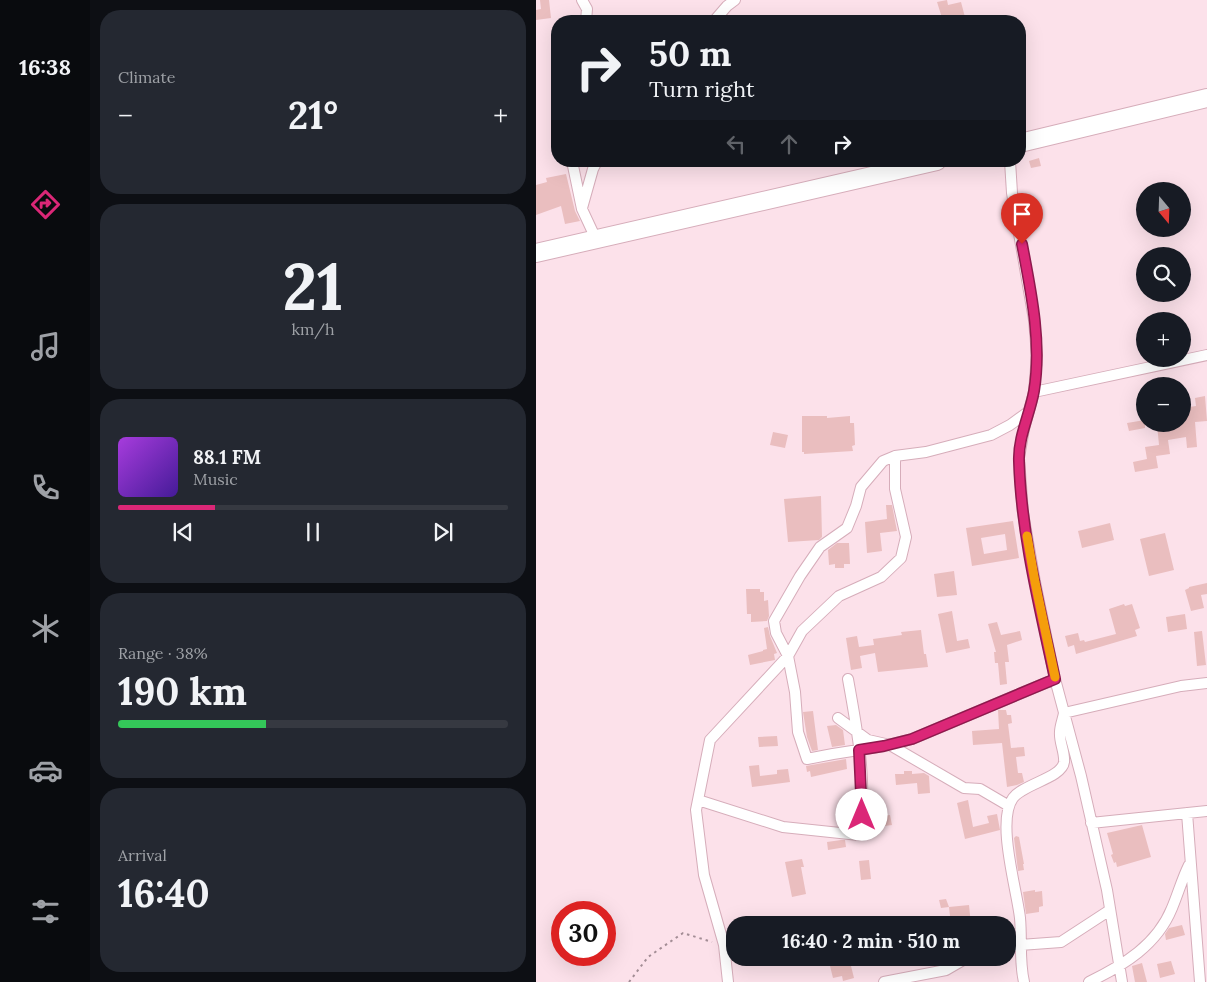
<!DOCTYPE html>
<meta charset="utf-8">
<style>
:root{--surface:#171b24;--page:#242831;--text:#f1f3f6;--muted:#9ea1a6;--line:#363941;--accent:#db2777}
body{margin:0;font-family:Lora,serif;background:var(--page);color:var(--text);height:100vh;display:flex;flex-direction:column;font-size:19px;white-space:nowrap}
*{box-sizing:border-box;margin:0}
p{font-size:16px;color:var(--muted)}
.icon{flex:none;width:28px;height:28px;fill:none;stroke:currentColor;stroke-width:2;stroke-linecap:round;stroke-linejoin:round}
.map{position:relative;flex:1;overflow:hidden}
.side{display:flex;flex-direction:column;gap:10px;padding:10px;background:#0d0f14;width:446px}
.side>*{flex:none}
.banner{position:absolute;left:15px;top:15px;width:475px;height:152px;border-radius:20px;box-shadow:0 5px 20px #0002;background:#171b24;color:var(--text);overflow:hidden}
.needle{width:32px;rotate:161deg}
.controls{position:absolute;left:600px;top:182px;display:grid;gap:10px}
.controls a{display:grid;place-items:center;width:55px;height:55px;border-radius:50%;background:var(--surface);box-shadow:0 5px 20px #0002;font-size:25px}
.speed{position:absolute;left:15px;top:901px;display:flex;gap:10px;font-size:25px;font-weight:700;text-align:center}
.speed>*{display:grid;place-content:center;width:65px;height:65px;border-radius:50%;background:var(--surface);box-shadow:0 5px 20px #0002;line-height:1}
.speed .limit{border:8px solid #d22;background:#fff;color:#111}
.pin{position:absolute;display:grid;place-items:center;width:42px;height:42px;color:#fff;margin:-51px -21px;border-radius:50% 50% 50% 0;rotate:-45deg;box-shadow:0 0 5px #0007}
.pin .icon{rotate:45deg}
.me{position:absolute;width:55px;margin:-28px;rotate:0deg;stroke-linejoin:round;filter:drop-shadow(0 0 4px #0008)}
.turn{display:flex;align-items:center;gap:18px;height:105px;padding:0 15px;font-size:22px}
.turn .icon{width:65px;height:65px;stroke-width:2.5}
.turn b{display:block;font-size:35px;line-height:42px}
.lanes{display:flex;align-items:center;height:48px;padding:0 15px;background:#0003;justify-content:center;gap:25px;direction:ltr}
.lanes .off{opacity:.35}
.big{font-size:38px;font-weight:700;line-height:1.1}
.side .tile{flex:1;display:flex;flex-direction:column;justify-content:center;gap:8px;min-width:0;padding:0 18px;border-radius:20px;background:var(--page)}
.side .dial{align-items:center;gap:0}
.dial b{font-size:65px;line-height:1}
.song{display:flex;align-items:center;gap:15px}
.cover{width:60px;height:60px;border-radius:8px;background:linear-gradient(135deg,hsl(280 70% 55%),hsl(260 70% 35%))}
.played{height:5px;border-radius:2px;background:linear-gradient(90deg,var(--accent) 25%,var(--line) 25%)}
.keys{display:flex;justify-content:space-around;direction:ltr}
.heat{display:flex;justify-content:space-between;align-items:center;font-size:28px;direction:ltr}
.charge{height:8px;border-radius:4px;background:linear-gradient(90deg,#34c759 38%,var(--line) 0)}
.trip{position:absolute;left:190px;top:916px;width:290px;height:50px;border-radius:20px;background:var(--surface);box-shadow:0 5px 20px #0002;font-weight:700;line-height:50px;text-align:center}
main{display:flex;flex:1;min-height:0}
.dock{display:flex;flex-direction:column;width:90px;justify-content:space-around;align-items:center;background:#090b0e;color:var(--muted)}
.dock .icon{width:35px;height:35px}
.dock .current{color:var(--accent)}
.dock b{font-size:22px;color:var(--text)}
.map>svg:first-child{display:block}
</style>
<main>
<nav class="dock">
<b>16:38</b>
<svg class="icon current" aria-label="directions" viewBox="0 0 24 24"><path d="M12 3l9 9-9 9-9-9zM9 14v-3h6M13 9l2 2-2 2"/></svg>
<svg class="icon" aria-label="music" viewBox="0 0 24 24"><path d="M9 18V5l10-2v13"/><circle cx="6" cy="18" r="3"/><circle cx="16" cy="16" r="3"/></svg>
<svg class="icon" aria-label="phone" viewBox="0 0 24 24"><path d="M5 4h4l2 5-3 2q2 4 5 5l2-3 5 2v4C11 20 4 13 5 4z"/></svg>
<svg class="icon" aria-label="climate" viewBox="0 0 24 24"><path d="M12 3v18M4 7l16 10M4 17L20 7"/></svg>
<svg class="icon" aria-label="car" viewBox="0 0 24 24"><path d="M5 17H2v-5l4-1 3-4h7l3 4 3 1v5h-3M9 17h6M6 11h13"/><circle cx="7" cy="17" r="2"/><circle cx="17" cy="17" r="2"/></svg>
<svg class="icon" aria-label="filters" viewBox="0 0 24 24"><path d="M4 7h16M4 17h16"/><circle cx="9" cy="7" r="2"/><circle cx="15" cy="17" r="2"/></svg>
</nav>
<section class="side">
<div class="tile"><p>Climate</p>
<div class="heat"><a>−</a><b class="big">21°</b><a>+</a></div>
</div>
<div class="tile dial"><b>21</b><p>km/h</p></div>
<div class="tile">
<div class="song"><i class="cover"></i><div><b>88.1 FM</b><p>Music</p></div></div>
<div class="played"></div>
<div class="keys"><svg class="icon" aria-label="previous" viewBox="0 0 24 24"><path d="M18 5L8 12l10 7zM5 5v14"/></svg><svg class="icon" aria-label="pause" viewBox="0 0 24 24"><path d="M8 5v14M16 5v14"/></svg><svg class="icon" aria-label="next" viewBox="0 0 24 24"><path d="M6 5l10 7-10 7zM19 5v14"/></svg></div>
</div>
<div class="tile"><p>Range · 38%</p><b class="big">190 km</b><div class="charge"></div></div>
<div class="tile"><p>Arrival</p><b class="big">16:40</b></div>
</section>
<div class="map">
<svg width="671" height="982" viewBox="0 0 671 982">
<rect width="100%" height="100%" fill="#fce1ea"/>
<path fill="#eabebf" fill-rule="evenodd" d="M4,0h9l2,18 -15,2v-10l5,-1z
M411,0l1,5 13,-3 5,19h-23l-6,-19z
M503,158l2,8 -10,2 -2,-7z
M30,174l9,37 5,10 -15,3 -4,-18 -25,9v-30l11,-3 -1,-4z
M669,396l2,25 -12,1 2,25 -10,1 -1,-11 -18,3 2,14 -14,2 2,12 -23,4 -2,-10 14,-3 -2,-12 14,-2 -2,-21h25v-16l14,-2 -1,-8z
M266,416h25v2l23,-2v7h4l1,22 -3,1 1,5 -49,3v-2h-2z
M609,420v8l-16,3 -2,-8z
M237,432l15,3 -3,13 -15,-3z
M285,496l1,41 -3,3 -31,2 -4,-43z
M350,505h6l5,26 -17,2 2,18 -15,2 -2,-31 22,-3z
M477,521l6,37 -47,8 -6,-38zM469,534l2,16 -23,4 -3,-16z
M574,523l4,17 -32,8 -4,-17z
M629,533l9,37 -25,6 -9,-37z
M301,543h12l1,21h-6v4h-9v-4l-6,1 -1,-15z
M418,571l3,24 -20,2 -3,-23z
M671,583v11l-6,1 3,13 -13,3 -6,-21 4,-2v-1z
M210,589h14v3h4v9l4,-1 1,16 -2,5 -16,1v-8h-4z
M588,604l1,2 7,-2 8,24 -5,2 2,6 -61,18 -2,-9 -6,2 -3,-11 13,-3 2,8 4,-1 1,2 31,-8 -7,-25z
M416,611l5,30 11,-2 2,9 -24,5 -8,-39z
M649,614l2,15 -19,3 -2,-15z
M461,622l4,13 19,-4 2,9 -15,5 2,17h-4l2,22 -7,1 -2,-22h-3l-1,-11h2l-8,-28z
M232,627l2,9 7,17 -3,1 1,6 -25,5 -2,-10 15,-4v-1l4,-1 -3,-21z
M385,630l3,24h2l2,13 -50,5 -3,-19 -15,3 2,12 -11,2 -5,-32 11,-2 2,11 15,-2 -1,-6 29,-4 -1,-3z
M666,631l4,34 -9,1 -3,-34z
M462,710h8l1,5h4l1,8 -4,1 3,24 13,-1 1,9 -9,1 2,16h4l2,9 -7,3 -10,2 -5,-44 -29,2 -1,-14 27,-2z
M277,711l5,39 -6,1 -5,-14 -4,-25z
M300,725l7,5 2,15 -13,2 -5,-21z
M241,736l1,10 -19,1 -1,-10z
M310,759l1,10 -36,8 -1,-6 -3,1 -1,-6z
M223,765l1,11 17,-2v-4l11,-1 2,13 -38,5 -3,-21z
M368,771h8v3l12,-1 5,3 1,17 -12,1 -1,-11 -21,2 -1,-11h9z
M432,800l5,27 16,-4 -2,-7 10,-2 3,16 -35,9 -8,-36z
M354,815l2,10 -24,3v-10z
M606,825l9,32 -34,10 -1,-5 -2,1 -3,-8 2,-1 -6,-21z
M480,836l3,1 5,27h-1l1,6 -6,1 -4,-33z
M305,840h4l1,7 -18,3 -1,-8z
M266,859l2,8h-3l5,27 -14,3 -7,-35z
M333,860l2,19 -10,1 -2,-19z
M499,890v2l7,-1 1,15 -4,1v5l-13,2 -3,-22z
M410,899l3,8 -8,1 -2,-8z
M433,905l2,20h-20l-2,-18z
M646,925l3,10 -19,5 -1,-6 4,-6z
M292,958h21l5,20 -11,3 -1,-5 -9,2z
M635,961l4,13 -15,4 -3,-14z
M606,963l5,19h-12l-3,-16z"/>
<g fill="none" stroke-linecap="round" stroke-linejoin="round">
<defs>
<path id="street" d="M46,0l5,9 -1,12
M178,21l13,-15 8,-6
M36,161l10,48 14,30
M474,161l2,32 22,127 3,35 -3,37 -10,37 -5,29 4,55 12,69 20,97 26,97 26,114 15,92
M46,208l11,-39 4,-8
M498,392l173,-37
M492,412l-18,13 -19,10 -65,17 -31,4 -12,5 -22,26 -5,19 -9,22 -27,19 -20,29 -26,45 2,12 12,23 7,36 3,40 9,27 26,-5 51,-8 28,-7 143,-60
M302,718l30,22 22,5 74,43 16,1 29,17
M162,800l85,27 76,8c9,-52 -2,-105 -11,-156
M651,813l13,169
M555,823l116,-12
M471,948l13,-3 41,-3 49,-32
M192,982l-4,-37 -20,-70 -8,-65 14,-70 78,-84 14,-25 37,-35 42,-19 20,-19 5,-21 -11,-48v-33
M348,982l62,-12 19,-11 7,-1
M488,982c-5,-21 -2,-43 -4,-64 -3,-28 -24,-97 -7,-120 10,-14 49,-20 51,-36 1,-10 -5,-20 -4,-30 0,-6 3,-13 4,-19l117,-27 26,-3
M553,982c35,-17 68,-37 83,-74 6,-14 10,-29 17,-43"/>
<path id="highway" d="M484,143l187,-45
M0,253l401,-92"/>
</defs>
<use href="#street" stroke="#d6adba" stroke-width="12"/>
<use href="#highway" stroke="#d6adba" stroke-width="20"/>
<path stroke="#a38d95" stroke-width="2" stroke-dasharray="2.5 4" stroke-linecap="butt" d="M93,982l19,-25 35,-24 29,9"/>
<use href="#street" stroke="#fff" stroke-width="10"/>
<use href="#highway" stroke="#fff" stroke-width="18"/>
</g>
<g fill="none" stroke-linecap="round" stroke-linejoin="round">
<defs>
<path id="route" d="M326,815l-3,-65 25,-4 28,-7 143,-60c-15,-70 -34,-146 -36,-218 -1,-24 11,-47 15,-70 8,-48 -3,-100 -12,-147"/>
</defs>
<use href="#route" stroke="#8e194d" stroke-width="12"/>
<use href="#route" stroke="#db2777" stroke-width="9"/>
<path stroke="#f59e0b" stroke-width="9" d="M491,536l8,46 20,95"/>
</g>
</svg>
<div class="controls">
<a><svg class="needle" viewBox="-14 -14 28 28"><path d="M0-13l5 13h-10z" fill="#e53935"/><path d="M0 13l5-13h-10z" fill="#9ea1a6"/></svg></a>
<a><svg class="icon" aria-label="search" viewBox="0 0 24 24"><circle cx="10" cy="10" r="6"/><path d="M15 15l6 6"/></svg></a>
<a>+</a>
<a>−</a>
</div>
<div class="speed"><div class="limit">30</div></div>
<div class="pin" style="left:486px;top:244px;background:#d93025"><svg class="icon" aria-label="arrive" viewBox="0 0 24 24"><path d="M6 21V4h12l-3 4 3 4H6"/></svg></div>
<svg class="me" style="left:326px;top:815px" viewBox="-20 -20 40 40"><circle r="19" fill="#fff"/><path d="M0-13L10 11 0 6-10 11z" fill="#db2777"/></svg>
<div class="trip">16:40 · 2 min · 510 m</div>
<div class="banner">
<div class="turn"><svg class="icon" aria-label="right" viewBox="0 0 24 24"><path d="M7 20v-9h11M14 6l5 5-5 5"/></svg><div><b>50 m</b>Turn right</div></div>
<div class="lanes"><svg class="icon off" aria-label="left" viewBox="0 0 24 24"><path d="M17 20v-9H6M10 6l-5 5 5 5"/></svg><svg class="icon off" aria-label="ahead" viewBox="0 0 24 24"><path d="M12 20V5M6 11l6-6 6 6"/></svg><svg class="icon" aria-label="right" viewBox="0 0 24 24"><path d="M7 20v-9h11M14 6l5 5-5 5"/></svg></div>
</div>
</div>
</main>
